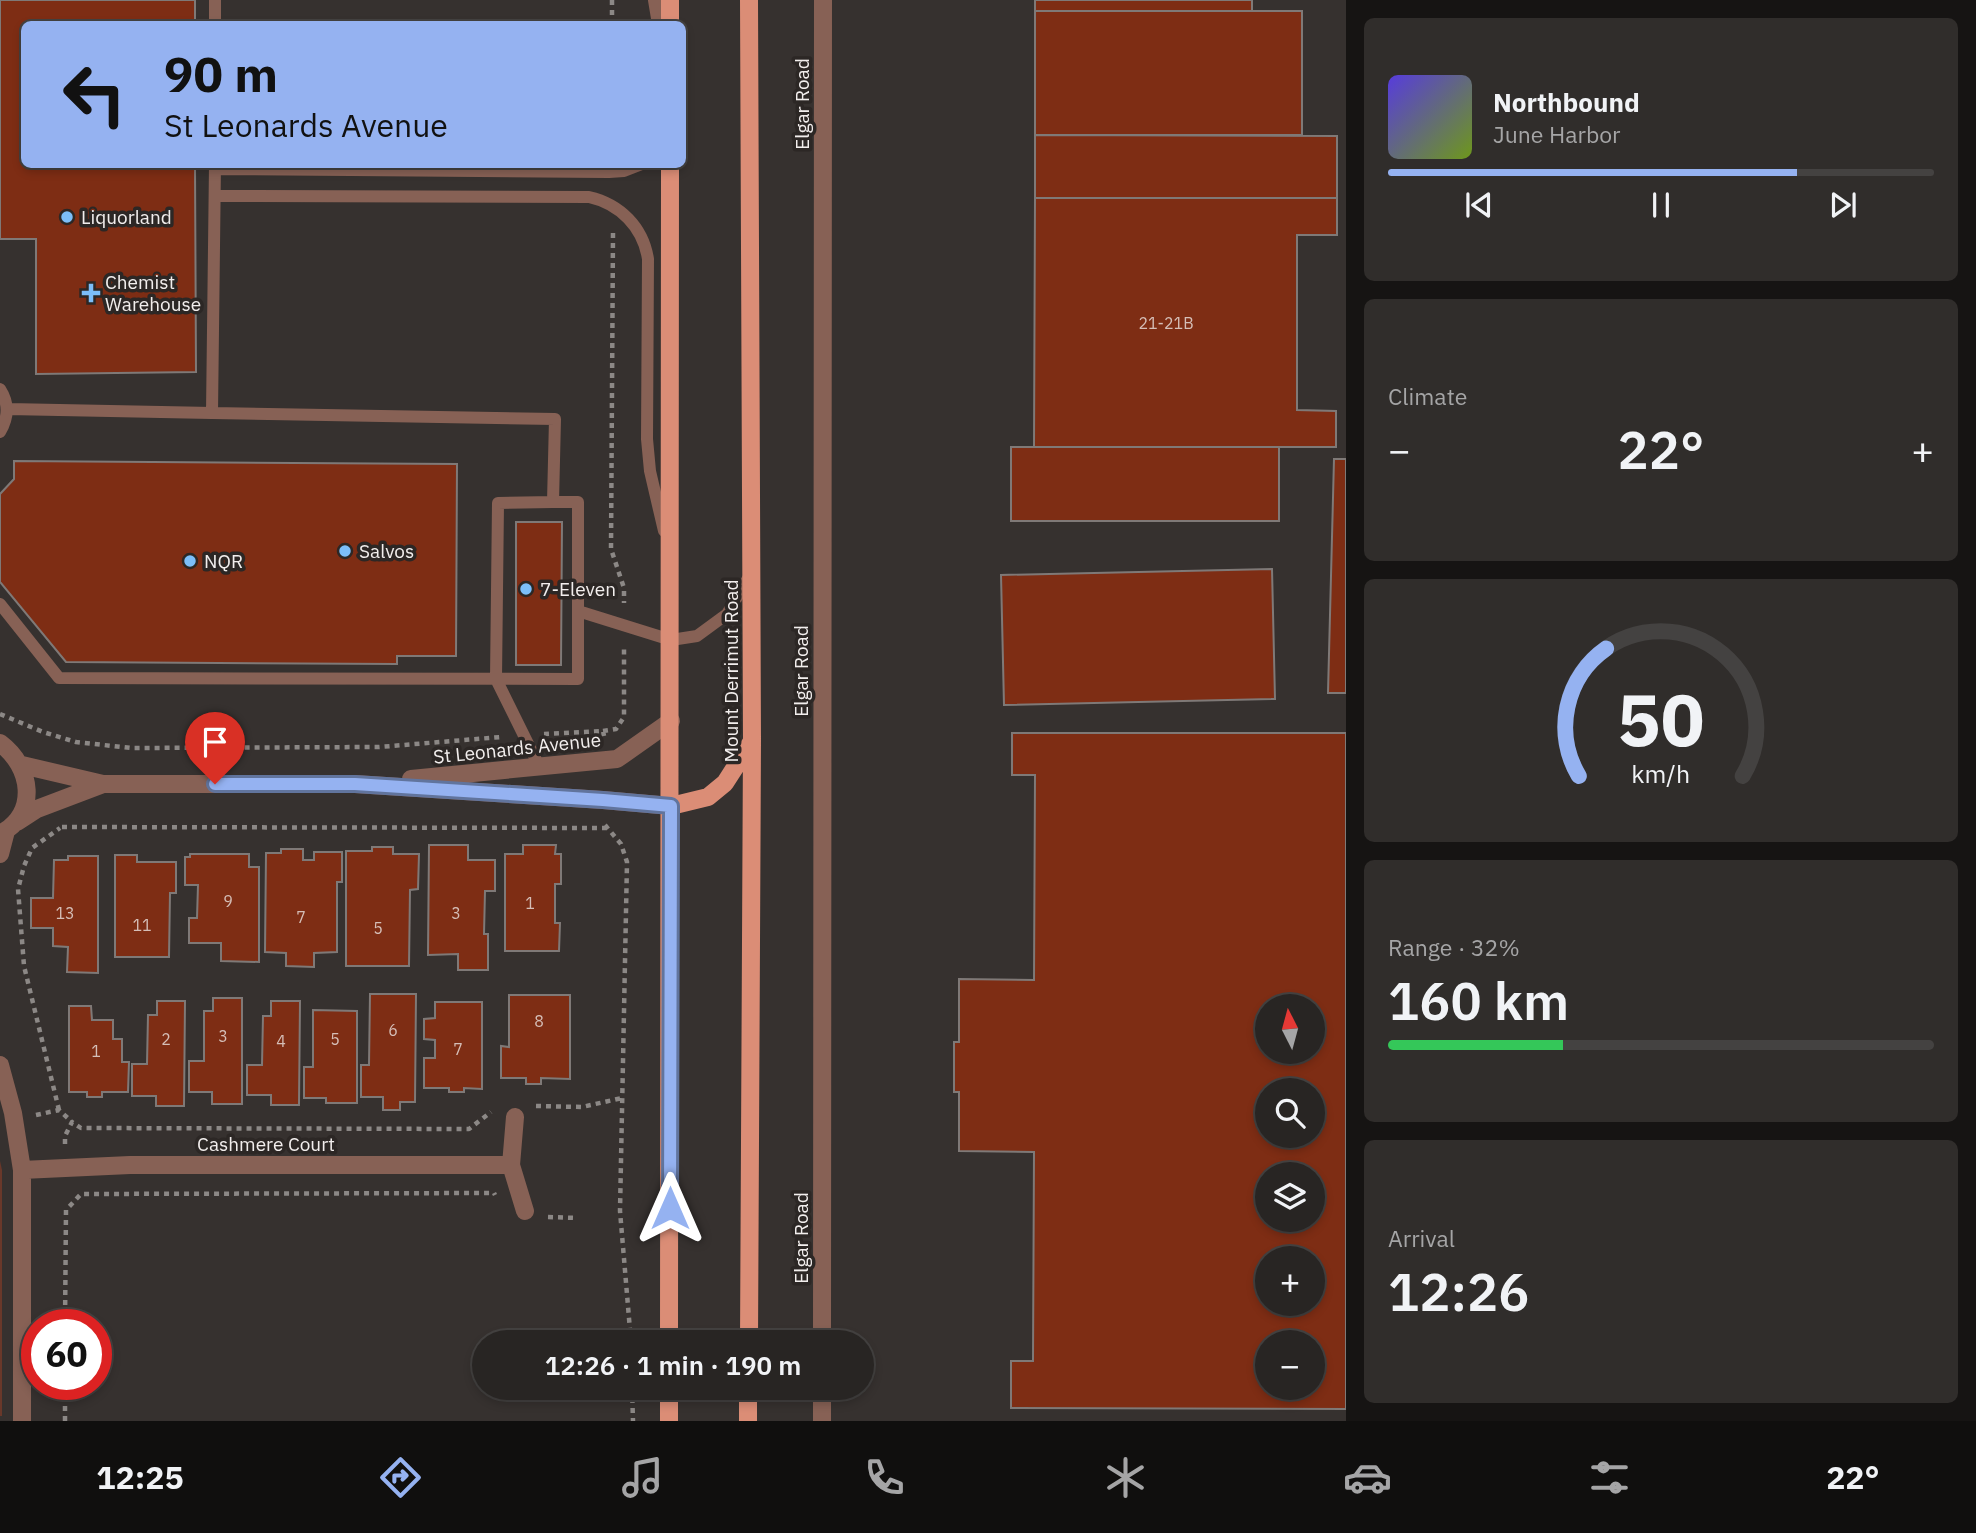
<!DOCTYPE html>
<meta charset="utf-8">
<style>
:root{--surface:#282523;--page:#302d2b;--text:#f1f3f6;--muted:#a5a5a6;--line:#444241;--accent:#95b2f1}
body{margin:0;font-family:"IBM Plex Sans",sans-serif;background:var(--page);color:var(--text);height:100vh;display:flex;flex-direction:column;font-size:26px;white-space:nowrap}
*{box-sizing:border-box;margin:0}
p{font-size:23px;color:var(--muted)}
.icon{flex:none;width:38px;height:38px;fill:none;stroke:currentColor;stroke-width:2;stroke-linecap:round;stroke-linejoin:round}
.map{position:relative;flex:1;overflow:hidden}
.panel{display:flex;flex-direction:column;gap:18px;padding:18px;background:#161413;width:630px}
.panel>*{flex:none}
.guide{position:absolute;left:21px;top:21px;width:665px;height:147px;border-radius:10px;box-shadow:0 4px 10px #0003,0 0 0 2px var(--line);background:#95b2f1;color:#111;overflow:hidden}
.needle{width:46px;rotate:354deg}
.tools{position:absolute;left:1255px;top:994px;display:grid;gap:14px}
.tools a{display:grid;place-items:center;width:70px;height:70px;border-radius:50%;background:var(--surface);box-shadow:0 4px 10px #0003,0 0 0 2px var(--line);font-size:35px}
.speed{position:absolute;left:21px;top:1309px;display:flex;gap:14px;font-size:35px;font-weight:700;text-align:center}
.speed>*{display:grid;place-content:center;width:91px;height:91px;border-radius:50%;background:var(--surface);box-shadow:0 4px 10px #0003,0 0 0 2px var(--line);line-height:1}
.speed .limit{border:10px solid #d22;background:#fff;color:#111}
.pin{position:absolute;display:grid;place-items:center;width:60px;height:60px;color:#fff;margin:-72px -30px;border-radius:50% 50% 50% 0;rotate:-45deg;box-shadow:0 0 7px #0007}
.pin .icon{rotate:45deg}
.me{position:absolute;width:77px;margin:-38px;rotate:0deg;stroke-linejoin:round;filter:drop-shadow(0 0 5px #0008)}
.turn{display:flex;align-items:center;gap:24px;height:147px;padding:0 28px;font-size:32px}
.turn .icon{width:91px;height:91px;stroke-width:2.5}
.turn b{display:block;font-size:49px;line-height:60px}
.big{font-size:52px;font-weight:600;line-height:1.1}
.panel .tile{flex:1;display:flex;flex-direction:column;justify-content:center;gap:10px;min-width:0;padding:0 24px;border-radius:10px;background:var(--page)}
.panel .dial{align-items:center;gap:0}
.dial svg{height:182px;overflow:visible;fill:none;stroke:var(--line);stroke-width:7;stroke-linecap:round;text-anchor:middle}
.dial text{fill:var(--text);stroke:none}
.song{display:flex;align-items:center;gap:21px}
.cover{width:84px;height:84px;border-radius:10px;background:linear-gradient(135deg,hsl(250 70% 55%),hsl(80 70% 35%))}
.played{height:7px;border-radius:4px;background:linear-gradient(90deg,var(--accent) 75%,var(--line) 75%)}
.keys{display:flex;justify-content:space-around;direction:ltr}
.heat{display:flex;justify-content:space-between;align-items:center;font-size:38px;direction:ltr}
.charge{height:10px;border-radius:5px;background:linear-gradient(90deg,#34c759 32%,var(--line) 0)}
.trip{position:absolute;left:472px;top:1330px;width:402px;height:70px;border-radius:35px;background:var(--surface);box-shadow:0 4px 10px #0003,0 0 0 2px var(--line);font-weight:600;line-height:70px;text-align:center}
.tab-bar{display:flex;height:112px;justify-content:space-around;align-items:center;background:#100f0e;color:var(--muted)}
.tab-bar .icon{width:49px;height:49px}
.tab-bar .active{color:var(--accent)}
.tab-bar b{font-size:32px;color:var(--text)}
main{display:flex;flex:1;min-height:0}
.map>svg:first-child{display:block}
</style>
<main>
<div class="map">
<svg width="1346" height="1421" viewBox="0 0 1346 1421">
<rect width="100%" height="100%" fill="#36312f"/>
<path fill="#69382a" d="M0,1161l2,9v246h-2z"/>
<path fill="#7e2d14" stroke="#7f7977" stroke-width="2" fill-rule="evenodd" d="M0,0h195v24h-171v140h171l1,208 -160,2v-135h-36z
M1035,0h217v11h-217z
M1035,11h267v124h-267z
M1035,135l302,1v62h-302z
M1035,198h302v37h-40v175l39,1v36h-302z
M1011,447h268v74h-268z
M1334,459h12v234h-18z
M14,461l443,3 -1,192h-59v8l-331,-2 -66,-80v-88l14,-15z
M516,522h46l-1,143h-45z
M1272,569l3,130 -271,6 -3,-130z
M1012,733h334v676l-335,-1v-47h22l1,-209 -75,-1v-59h-5v-50h5v-63l75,1 1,-205h-23zM1267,1006h45v46h-45zM1267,1090h45v46h-45zM1267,1174h45v46h-45zM1267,1258h45v46h-45zM1267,1342h45v46h-45z
M429,845h39v15h27v31h-10l-1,43h4v36h-30v-16l-30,1z
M523,845h33l-1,9h6v30h-6v39h5l-1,28h-54v-97h18z
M372,847h21v7h26l-1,35 -8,1 -1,76h-63v-115h26z
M281,849h22v11h11v-8h28v30h-5v70l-23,1v14l-28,-1v-13l-21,-1 1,-99h15z
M190,854h59v13h10v95l-38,-1v-18h-32v-25h8l1,-33h-13v-28h5z
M115,855h22v7h39v31h-6l-1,64h-54z
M68,856h30v117l-31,-1 1,-25 -15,-1v-18h-22v-30h22l1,-38h14z
M370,994h46l-1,108h-15v8h-17v-13h-22v-32h8z
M509,995h61v84l-29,-1v6h-15v-6h-25v-32l8,1z
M213,998h29v106h-30v-12h-23v-31h15v-50h9z
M157,1001h28l-1,105h-28v-10h-24v-32h15l1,-49h9z
M271,1001h29l-1,104h-28v-10h-24v-30h15l1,-49h8z
M435,1002h47v87l-18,-1v4h-15v-4h-25v-30h11v-18l-11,-1v-20l11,-1z
M69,1006h22l1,14h21v19h9v23h7l-1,30h-26v5h-15v-5h-18z
M313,1010l44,1v92h-31v-5h-22v-31h9z"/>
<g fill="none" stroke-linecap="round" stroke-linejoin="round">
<path stroke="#8c8886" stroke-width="4.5" stroke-dasharray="5 5" stroke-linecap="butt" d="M612,0v24
M613,233l-2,316 13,39v15
M0,714l43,18 33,10 55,6 248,-1 122,-10
M603,731l13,-2 8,-12v-70
M544,734l59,-3 1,5
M605,825l16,19 6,18 -7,349 11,131
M62,827l546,1
M536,1106l46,1 40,-9
M59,1110l-35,-144 -6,-77 6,-23 8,-18 28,-20
M36,1115l23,-5 13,12
M65,1144v-8l7,-14 9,6 388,1 22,-17
M548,1217l29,1
M65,1325l1,-115 15,-16 413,-1 1,2
M632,1388l1,33
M65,1421v-37"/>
<path stroke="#876155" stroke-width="12" d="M215,24v-24
M215,169l394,3 15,-1 18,-7
M215,196l374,1c31,7 54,30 59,62l-1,180 3,32 14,60
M0,389c9,14 9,28 0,43
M8,409l204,4 3,-249
M0,604l59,74 519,1v-177h-25l2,-83 -343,-6
M578,611l93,29 26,-4 30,-22 23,-39
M540,768l-44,-89 2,-176 55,-1"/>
<path stroke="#876155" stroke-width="18" d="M0,743c32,24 39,70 0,91
M22,765l81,19h252l248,16 68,6
M411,779l206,-20 54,-38
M17,822l20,-13 66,-25
M0,854l6,-23
M0,1065l13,48 9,57v251
M515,1117l-4,48 14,46
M22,1170l108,-5h381
M822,1342l1,-1342
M822,1421v-33"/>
<path stroke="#876155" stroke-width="18" d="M657,0l4,24"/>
<path stroke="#db8d76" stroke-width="18" d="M670,0v24
M671,806l37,-9 17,-14 27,-42
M669,1342l1,-1178
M749,1342l3,-601 -3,-741
M669,1421v-33
M748,1421v-33"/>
</g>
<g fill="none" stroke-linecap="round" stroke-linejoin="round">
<defs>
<path id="route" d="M215,784h140l248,16 68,6 -1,402"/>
</defs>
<use href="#route" stroke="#61749d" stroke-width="18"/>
<use href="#route" stroke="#95b2f1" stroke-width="12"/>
</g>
<g fill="#7cbef9" stroke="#2c2725" stroke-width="2.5">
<circle cx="67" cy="217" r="7"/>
<path d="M87.5 282.5h7v7h7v7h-7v7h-7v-7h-7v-7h7z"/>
<circle cx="345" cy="551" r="7"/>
<circle cx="190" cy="561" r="7"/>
<circle cx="526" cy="589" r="7"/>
</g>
<g text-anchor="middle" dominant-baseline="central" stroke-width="7" stroke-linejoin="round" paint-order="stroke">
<g font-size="16" fill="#d5beb7">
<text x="1166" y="323">21-21B</text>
<text x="228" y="901">9</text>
<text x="530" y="903">1</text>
<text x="65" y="913">13</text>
<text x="456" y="913">3</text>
<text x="301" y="917">7</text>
<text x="142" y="925">11</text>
<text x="378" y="928">5</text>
<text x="539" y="1021">8</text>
<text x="393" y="1030">6</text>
<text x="223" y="1036">3</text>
<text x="166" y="1039">2</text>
<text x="335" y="1039">5</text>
<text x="281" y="1041">4</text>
<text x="458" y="1049">7</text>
<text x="96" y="1051">1</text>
</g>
<g font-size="19" fill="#f2eeed" stroke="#2c2725">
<text transform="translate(802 104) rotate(-90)">Elgar Road</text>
<text transform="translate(731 671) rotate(-90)">Mount Derrimut Road</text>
<text transform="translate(801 671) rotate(-90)">Elgar Road</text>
<text transform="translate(517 748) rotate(-6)">St Leonards Avenue</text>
<text x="266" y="1144">Cashmere Court</text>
<text transform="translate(801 1238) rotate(-90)">Elgar Road</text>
</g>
<g font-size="19" fill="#f2eeed" stroke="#2c2725" text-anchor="start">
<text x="81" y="217">Liquorland</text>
<text x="105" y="282">Chemist<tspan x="105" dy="22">Warehouse</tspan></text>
<text x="359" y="551">Salvos</text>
<text x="204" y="561">NQR</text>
<text x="540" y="589">7-Eleven</text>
</g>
</g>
</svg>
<div class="tools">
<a><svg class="needle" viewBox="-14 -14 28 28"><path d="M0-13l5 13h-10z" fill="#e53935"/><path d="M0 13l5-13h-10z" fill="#a5a5a6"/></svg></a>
<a><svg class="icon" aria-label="search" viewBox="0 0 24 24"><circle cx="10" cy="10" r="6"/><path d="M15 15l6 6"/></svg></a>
<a><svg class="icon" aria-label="layers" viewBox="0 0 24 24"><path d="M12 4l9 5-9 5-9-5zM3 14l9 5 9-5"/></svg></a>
<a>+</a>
<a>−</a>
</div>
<div class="speed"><div class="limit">60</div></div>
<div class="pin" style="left:215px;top:784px;background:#d93025"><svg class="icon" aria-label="arrive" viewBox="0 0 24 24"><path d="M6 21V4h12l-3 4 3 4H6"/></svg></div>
<svg class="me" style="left:670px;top:1208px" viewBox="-20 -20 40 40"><path d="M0-17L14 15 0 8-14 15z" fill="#95b2f1" stroke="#fff" stroke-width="4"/></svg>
<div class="trip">12:26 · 1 min · 190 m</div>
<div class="guide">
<div class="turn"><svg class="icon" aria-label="left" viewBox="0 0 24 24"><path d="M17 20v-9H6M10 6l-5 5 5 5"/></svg><div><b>90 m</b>St Leonards Avenue</div></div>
</div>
</div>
<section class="panel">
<div class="tile">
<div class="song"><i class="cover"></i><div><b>Northbound</b><p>June Harbor</p></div></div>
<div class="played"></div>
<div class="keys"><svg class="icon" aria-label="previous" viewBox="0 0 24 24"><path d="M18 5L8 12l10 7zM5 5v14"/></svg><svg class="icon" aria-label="pause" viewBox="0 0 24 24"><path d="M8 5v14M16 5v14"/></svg><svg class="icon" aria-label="next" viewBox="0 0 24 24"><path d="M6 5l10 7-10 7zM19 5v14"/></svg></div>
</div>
<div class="tile"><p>Climate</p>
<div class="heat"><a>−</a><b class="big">22°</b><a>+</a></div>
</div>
<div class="tile dial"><svg viewBox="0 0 100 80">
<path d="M14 69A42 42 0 1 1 86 69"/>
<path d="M14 69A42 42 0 0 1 26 13" stroke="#95b2f1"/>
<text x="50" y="56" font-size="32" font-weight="700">50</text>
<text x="50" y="72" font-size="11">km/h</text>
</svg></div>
<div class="tile"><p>Range · 32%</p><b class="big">160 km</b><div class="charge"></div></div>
<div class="tile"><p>Arrival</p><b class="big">12:26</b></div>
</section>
</main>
<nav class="tab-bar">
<b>12:25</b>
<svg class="icon active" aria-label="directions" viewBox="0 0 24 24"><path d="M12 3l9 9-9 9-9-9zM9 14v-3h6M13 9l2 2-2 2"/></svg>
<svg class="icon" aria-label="music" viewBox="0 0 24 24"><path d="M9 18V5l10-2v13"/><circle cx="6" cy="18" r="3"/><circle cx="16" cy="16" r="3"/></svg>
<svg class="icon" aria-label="phone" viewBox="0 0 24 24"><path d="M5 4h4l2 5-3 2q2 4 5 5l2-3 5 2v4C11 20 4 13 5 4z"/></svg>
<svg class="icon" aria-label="climate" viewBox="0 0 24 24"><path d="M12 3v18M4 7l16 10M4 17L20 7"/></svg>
<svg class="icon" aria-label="car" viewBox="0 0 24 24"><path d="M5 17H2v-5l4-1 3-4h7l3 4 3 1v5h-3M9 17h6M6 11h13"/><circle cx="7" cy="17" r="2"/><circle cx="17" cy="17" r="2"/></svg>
<svg class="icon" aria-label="filters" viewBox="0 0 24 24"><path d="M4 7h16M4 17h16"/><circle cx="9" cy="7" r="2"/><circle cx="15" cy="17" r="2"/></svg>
<b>22°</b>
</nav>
